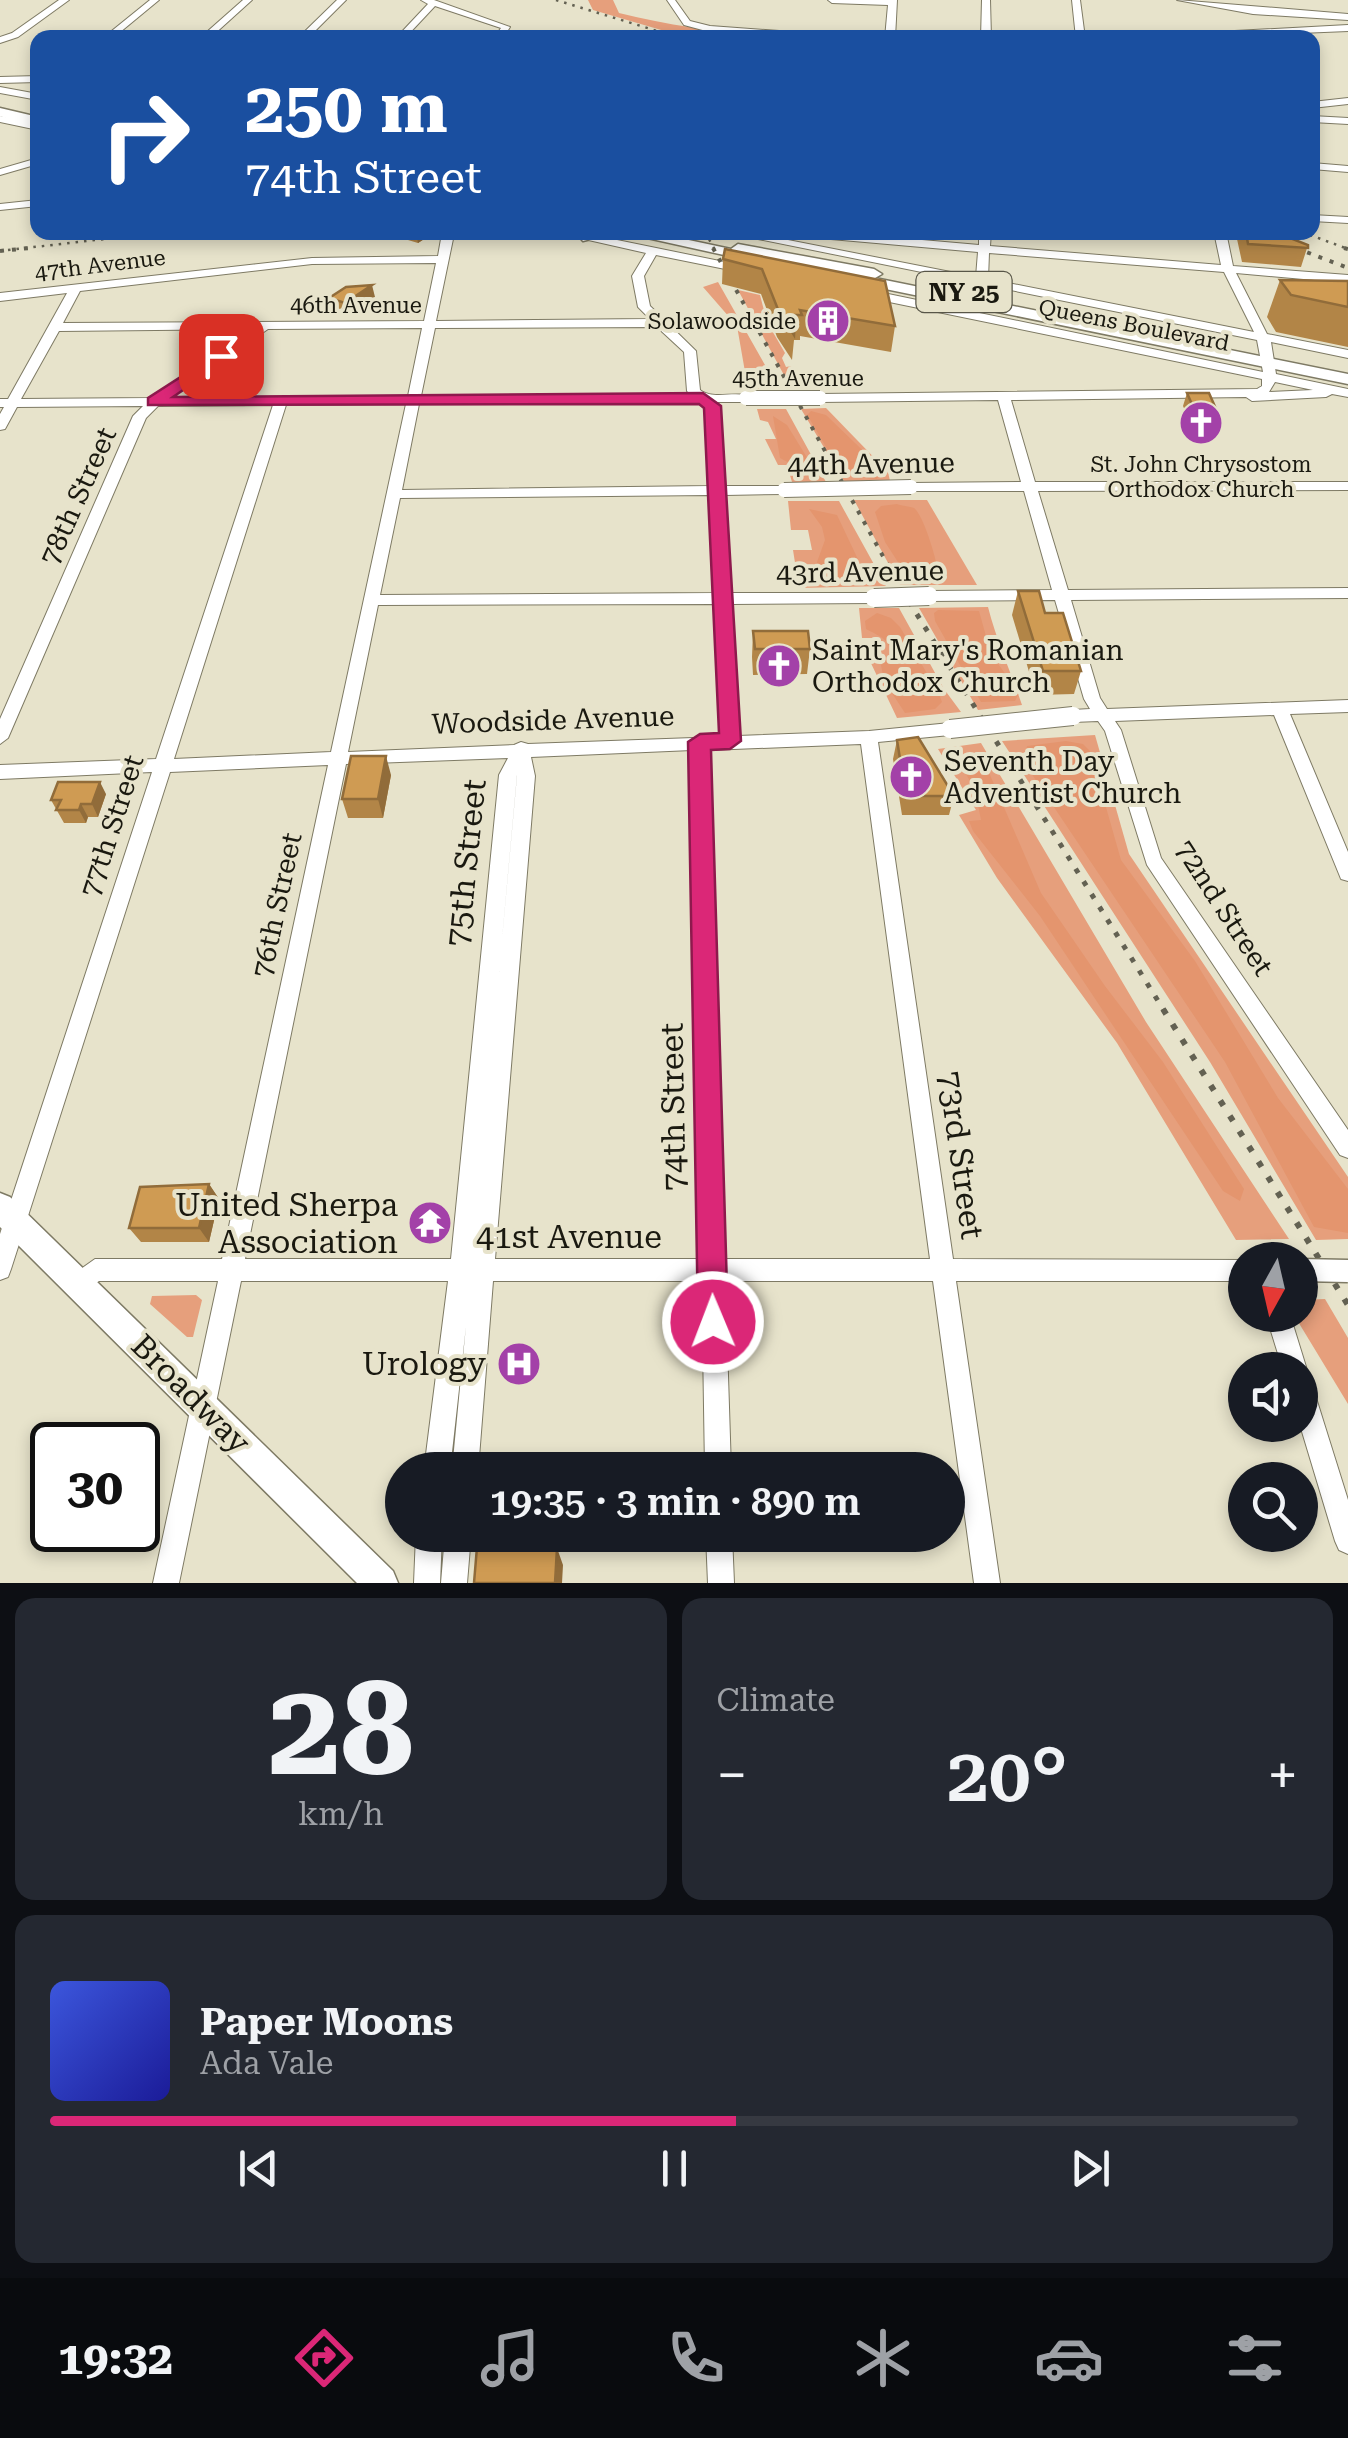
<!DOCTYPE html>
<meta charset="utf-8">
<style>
:root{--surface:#171b24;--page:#242831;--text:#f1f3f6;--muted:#9ea1a6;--line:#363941;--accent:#db2777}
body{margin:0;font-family:"Roboto Serif",serif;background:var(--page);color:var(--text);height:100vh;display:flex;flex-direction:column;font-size:38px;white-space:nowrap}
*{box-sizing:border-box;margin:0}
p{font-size:32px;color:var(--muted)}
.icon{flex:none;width:55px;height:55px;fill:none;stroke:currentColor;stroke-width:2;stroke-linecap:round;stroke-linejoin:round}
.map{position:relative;height:1583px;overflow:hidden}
.side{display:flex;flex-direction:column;gap:15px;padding:15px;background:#0d0f14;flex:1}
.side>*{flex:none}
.top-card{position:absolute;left:30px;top:30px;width:1290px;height:210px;border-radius:20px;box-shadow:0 5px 15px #0003;background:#1a4fa0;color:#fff;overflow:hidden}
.needle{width:65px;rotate:188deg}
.buttons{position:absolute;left:1228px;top:1242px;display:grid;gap:20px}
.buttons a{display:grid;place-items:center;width:90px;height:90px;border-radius:50%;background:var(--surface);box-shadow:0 5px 15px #0003;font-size:50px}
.speed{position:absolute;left:30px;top:1422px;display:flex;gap:20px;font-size:50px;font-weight:700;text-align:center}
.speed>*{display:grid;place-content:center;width:130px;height:130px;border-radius:50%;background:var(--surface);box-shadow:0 5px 15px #0003;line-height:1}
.speed .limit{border:5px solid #111;border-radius:15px;background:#fff;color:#111}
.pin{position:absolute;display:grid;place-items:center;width:85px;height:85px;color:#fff;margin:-42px;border-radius:20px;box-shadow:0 5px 15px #0006}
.me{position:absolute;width:110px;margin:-55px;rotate:359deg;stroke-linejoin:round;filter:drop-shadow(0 0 8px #0008)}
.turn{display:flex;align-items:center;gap:35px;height:210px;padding:0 50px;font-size:45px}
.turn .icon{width:130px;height:130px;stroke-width:2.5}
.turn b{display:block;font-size:70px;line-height:85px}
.big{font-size:75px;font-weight:600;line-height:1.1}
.side .widget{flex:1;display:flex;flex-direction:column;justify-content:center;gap:15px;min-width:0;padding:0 35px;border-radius:20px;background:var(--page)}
.side .dial{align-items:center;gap:0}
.dial b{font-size:130px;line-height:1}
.song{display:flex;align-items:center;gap:30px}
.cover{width:120px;height:120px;border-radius:15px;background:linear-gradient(135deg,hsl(230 70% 55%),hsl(240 70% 35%))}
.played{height:10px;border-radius:5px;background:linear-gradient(90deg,var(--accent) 55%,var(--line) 55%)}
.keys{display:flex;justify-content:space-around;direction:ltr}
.heat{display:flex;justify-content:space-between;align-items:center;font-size:55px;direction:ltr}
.side .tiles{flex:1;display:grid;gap:15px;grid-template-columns:1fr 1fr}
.widget:last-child{grid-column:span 2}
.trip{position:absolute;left:385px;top:1452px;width:580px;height:100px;border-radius:50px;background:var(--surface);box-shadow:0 5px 15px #0003;font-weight:600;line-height:100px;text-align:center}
.tab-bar{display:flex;height:160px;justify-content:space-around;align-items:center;background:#090b0e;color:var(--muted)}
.tab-bar .icon{width:70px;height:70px}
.tab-bar .active{color:var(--accent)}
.tab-bar b{font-size:45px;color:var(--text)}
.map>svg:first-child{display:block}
</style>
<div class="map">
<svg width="1348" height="1583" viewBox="0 0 1348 1583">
<rect width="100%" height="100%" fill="#e7e3cb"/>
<path fill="#e69f7c" d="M588,0h25l6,13c59,15 117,21 178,24h-112l-92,-27z
M718,282l60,106 -30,1 -11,-63 -34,-39z
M738,290l22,5 7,27 18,31 -3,5 4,9 6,-1 12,22h-13z
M826,408l62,64 2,9h-46l-43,-72z
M757,409h29l40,73h-34l-5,-17h-9l-13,-26h11l-8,-17 -8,-2z
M854,500h73l50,85h-77z
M788,501h51l47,85 -87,2 -6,-38h19l-4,-20h-17z
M988,607c9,35 23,65 34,98l-44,5 -59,-102z
M859,608h40l45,81 17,23 -64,6 -28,-59 14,-1 -6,-20h-15z
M1095,735l34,119 219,323v62l-32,1 -106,-178 -208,-321z
M981,743l165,279 143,217 -53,1 -119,-197 -120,-165 -38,-63 17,-5 -38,-61z
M196,1295l6,5 -9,37h-6l-37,-33 2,-8z
M1325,1299l23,39v66l-54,-89h6v-15z"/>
<path fill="#e4956e" d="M811,411l15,4 56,54 -5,10c-42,-1 -49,-32 -70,-64z
M773,416l14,9 24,39 -3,12 -10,-2 -5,-9 -13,-7z
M897,504c2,1 14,3 17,4 10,7 26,61 25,73l-32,-5 -22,-34 -10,-30 6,-6z
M809,509l28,6 27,57c-13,14 -37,14 -51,1l12,-33 -3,-13z
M938,610l41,1 12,43 28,39 -4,8 -34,1 -46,-81 -1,-8z
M877,613l14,5 9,9 39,67 3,8 -7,7 -30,4 -21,-32 -3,-16 10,-11c-1,-15 -12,-18 -25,-25l-1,-8z
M1066,741l17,3 7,7 31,109 74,101 83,137 70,91v44l-34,-6 -89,-165 -202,-301 4,-15z
M967,756l17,5 57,132 64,93 58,76 81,127 -4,12 -17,-10 -183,-275 -67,-85 -4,-10 12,-1 -6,-30 -13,-23z"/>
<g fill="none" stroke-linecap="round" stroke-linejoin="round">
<defs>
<path id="minor" d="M59,0h10l-51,37 -18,6v-6l12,-4z
M150,0h9l-46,38h-10z
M243,0h9l-42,38h-10z
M337,0h9l-38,38h-10z
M421,0h13l76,27 -7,11h-9l7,-10 -66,-22 -30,32h-9l32,-34z
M667,0h8l15,21 20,5 166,12 -166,-6 -26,-7z
M828,0h69l-2,38h-10l3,-33 -56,-2z
M982,0h8l1,38h-10z
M1072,0h8l5,38h-9z
M1177,0l171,14v6l-95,-6z
M1348,25v6l-163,7h-81z
M38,76v6l-38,1v-6z
M0,87l38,7v6l-38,-7z
M1348,98v6l-36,4v-6z
M0,116l38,8v6l-38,-8z
M1312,116l36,2v6l-36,-2z
M38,158v6l-38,11v-6z
M1312,163l36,3v6l-36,-3z
M38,200v6l-38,4v-6z
M1312,215l36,2v6l-36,-2z
M553,232h25l171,35 2,2 -6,4 -89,-18 -12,21 6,30 46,45 4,39c15,11 37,-1 53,8l-7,4h-30l4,4 4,80h60l7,4 -7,4 -59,1 5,98h144l8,5 -8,5 -143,1 7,132 131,-5 81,-8 8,6 -8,6 -72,7 75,517 295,1h-3v21h-289l44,302h-26l-41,-302h-208l6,189h-26l-3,-189h-209l-15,189h-26l14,-144 -16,144h-26l24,-189h-207l-62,302h-26l65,-302h-119l-20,14 -8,-3 -3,-8 3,-8 24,-17h127l106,-494 -158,7 -159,497 -3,8 -8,3v-46l152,-462 -152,7v-14l156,-6 117,-354 -115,1 -12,12 -138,320 -8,6v-25l133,-303 10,-10 -126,1 -12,22 -5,1v-16l4,-7h-4v-8h8l59,-106 -67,8v-8l312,-35 126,-2 3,-17 6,-3 6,3 -17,82 214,-2 -12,-12 -6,-31 14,-23zM436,263l-12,58 -361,2 17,-32 232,-27zM657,327l27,25 3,39 3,3 -269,2 14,-68zM422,328l-14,68 -239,2 99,-69zM252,329l-101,69 -130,1 38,-68zM700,402l6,5 4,79 -308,4 17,-86zM406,404l-75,348 -157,7 112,-354zM710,495l5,98 -335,2 20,-97zM715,604l6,133 -193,7 -7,-2 -7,3 -166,7 30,-147zM861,744l69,515h-206l-15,-509zM692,750l9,509h-206l40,-483 -4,-19zM508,758l-9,17 -48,484h-206l101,-495zM517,774v2l-18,196 18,-197z
M724,232h25l25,5 13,-5h44l148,13v-13h12l-1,14 231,19 -7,-33h12l7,34 115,9v8l-112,-10 31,61 81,16v8l-77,-16 5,32 72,15v8l-16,-3 -6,3 -74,4 -6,-4 -235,3 24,82h313v8l-310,1 30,99 280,-2v10l-277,2 29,98 7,11 241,-9v12l-58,2 58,138v29l-7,-2 -2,-5 -65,-159 -159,6 6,9 40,128 187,272v28l-8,-3 -193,-290 -42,-134 -7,-10 -25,1 -8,-6 8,-6 17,-1 -6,-10 -29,-99 -126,1 -8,-5 8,-5 123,-1 -28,-99h-113l-7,-4 7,-4 110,-1 -23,-82 -178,2 -7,-4 7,-4 437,-5 5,-3v-7l-397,-82v-6l4,-1 394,82 -6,-32zM797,236l181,16 -2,25 -188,-37zM989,253l235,19 30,60 -266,-53zM1275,382l38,8 -44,2z
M1266,1315h24l17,55 -2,5 7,10 36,115v54l-9,-4 -4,-9 -35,-116v-55h-17z
M416,1535h26l-2,48h-26z
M445,1535h26l-4,48h-26z
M706,1535h26l2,48h-26z"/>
<path id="major" d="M0,108l34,8 4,13 -38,-13z
M575,232h16l4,6 -12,3z
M620,232h31l80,17 7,-5 136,25 8,5 -7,4 473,96v10l-497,-102 -3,-3 7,-4 -97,-19 -7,5z
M0,1193l10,4 383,374 5,12h-41l-357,-356z"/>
</defs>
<use href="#minor" stroke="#7e7a64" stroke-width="2"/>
<use href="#major" stroke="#7e7a64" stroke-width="3"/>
<use href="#minor" fill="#fff" fill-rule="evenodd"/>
<use href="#major" fill="#fff" fill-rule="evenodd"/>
<path stroke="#636152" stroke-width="2.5" stroke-dasharray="2.5 6" stroke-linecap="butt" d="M556,0l124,38
M705,232l10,18
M1256,232l46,18
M1302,232l46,17
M8,250l158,-18"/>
<path stroke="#636152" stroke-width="4" stroke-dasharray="4 8" stroke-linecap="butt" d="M713,248l182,330
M1296,248l52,20
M1344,248l4,1
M0,251l30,-3"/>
<path stroke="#636152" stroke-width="5" stroke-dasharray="5 10" stroke-linecap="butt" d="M893,576l272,436"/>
<path stroke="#636152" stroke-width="6" stroke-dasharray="6 12" stroke-linecap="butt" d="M1163,1009l185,296"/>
<defs>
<path id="minor-bridge-far2" d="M746,398h74
M784,490l127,-3"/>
<path id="minor-bridge-far1" d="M874,598l55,-2
M950,729l123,-13"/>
<path id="minor-bridge" d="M1300,1270l48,1"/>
</defs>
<use href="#minor-bridge-far2" stroke="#7e7a64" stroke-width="16" stroke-linecap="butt"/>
<use href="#minor-bridge-far1" stroke="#7e7a64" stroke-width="20" stroke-linecap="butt"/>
<use href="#minor-bridge" stroke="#7e7a64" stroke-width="25" stroke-linecap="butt"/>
<use href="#minor-bridge-far2" stroke="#fff" stroke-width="14"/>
<use href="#minor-bridge-far1" stroke="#fff" stroke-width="18"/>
<use href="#minor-bridge" stroke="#fff" stroke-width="22"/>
</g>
<path fill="#b28547" d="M397,232h38l-17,11 -20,-6z
M1005,232h32l-1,7 -31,-3z
M1239,232h36l33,13 -7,22 -59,-5 -5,-23z
M725,249l170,77 -4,26 -91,-16v4h-6l-2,20 -15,-23 -16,-43 -39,-10 1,-25z
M1280,280l68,1v66l-72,-15 -9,-15z
M375,297l-27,19 -16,-6 -3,-12z
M1187,393l33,25 -5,12h-21l-11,-24z
M1018,591l27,22 36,58 -7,23 -38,1 -24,-80z
M753,631l57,18 -3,25 -54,1 -1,-18z
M897,740l57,56 -5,19h-47l-9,-56z
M391,775l-8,43h-35l-6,-19z
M106,794l-8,23h-10l-2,6h-22l-13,-23z
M209,1184l10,15 -10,43h-68l-12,-14z"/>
<path fill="#916c3a" d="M416,232h19l-17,11z
M372,285l3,12 -27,19 -3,-13z
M386,756l5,19 -8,43 -5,-19z
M100,782l6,12 -8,23 -6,-13z
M81,804l7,13 -2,6 -7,-13z
M209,1184l10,15 -10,43 -10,-14z
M551,1535h5l1,19v-6l6,17 -1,18h-7z"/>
<path fill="#cf9b53" stroke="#916c3a" stroke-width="2.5" d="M1246,232h29l33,13v3l-60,-4z
M725,249l160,32 10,45 -95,-16 2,5h-7l-1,20 -15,-23 -17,-43 -39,-10z
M1280,280l68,1v26l-57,-12z
M372,285l-27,18 -16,-5 17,-11z
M1187,393h22l11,25h-22z
M1018,591h21l6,22h18l18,58h-38z
M753,631h55l2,18h-55z
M918,737l36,59h-48l-9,-56z
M351,756h35l-8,43h-36z
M58,782h42l-8,22h-11l-2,6h-23l5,-10h-10z
M209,1184l-10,44h-70l11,-41z
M478,1535h73v13h6l-2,35h-81z"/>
<path fill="#db2777" stroke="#8e194d" stroke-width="2.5" d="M221,351l8,5 -2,4 -54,37 530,-4 18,13 20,335 -11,8 -19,1 17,572 -4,11 -11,4 -11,-4 -4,-11 -10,-580 12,-8 19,-1 -15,-325 -5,-4 -551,1v-7z"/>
<defs>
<symbol id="building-disc" viewBox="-11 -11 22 22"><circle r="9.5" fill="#a341a8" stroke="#e7e3cb"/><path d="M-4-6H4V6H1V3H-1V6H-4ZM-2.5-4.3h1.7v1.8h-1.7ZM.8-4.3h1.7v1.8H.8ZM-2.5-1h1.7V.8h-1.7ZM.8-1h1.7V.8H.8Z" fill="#fff"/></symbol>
<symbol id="church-disc" viewBox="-11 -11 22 22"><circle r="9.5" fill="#a341a8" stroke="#e7e3cb"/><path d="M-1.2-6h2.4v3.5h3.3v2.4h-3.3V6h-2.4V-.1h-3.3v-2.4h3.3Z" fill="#fff"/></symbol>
<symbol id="temple-disc" viewBox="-11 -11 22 22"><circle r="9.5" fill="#a341a8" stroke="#e7e3cb"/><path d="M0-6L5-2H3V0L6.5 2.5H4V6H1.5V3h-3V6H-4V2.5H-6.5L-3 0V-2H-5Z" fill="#fff"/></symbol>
<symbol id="hospital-disc" viewBox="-11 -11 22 22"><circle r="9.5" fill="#a341a8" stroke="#e7e3cb"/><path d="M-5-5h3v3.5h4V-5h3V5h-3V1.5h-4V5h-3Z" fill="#fff"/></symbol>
</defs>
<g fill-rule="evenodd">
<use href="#building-disc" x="803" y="296" width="50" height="50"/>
<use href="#church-disc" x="1176" y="398" width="50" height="50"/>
<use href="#church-disc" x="754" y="641" width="50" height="50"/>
<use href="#church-disc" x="886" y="752" width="50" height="50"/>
<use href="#temple-disc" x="405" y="1198" width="50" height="50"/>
<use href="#hospital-disc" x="494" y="1339" width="50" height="50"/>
</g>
<g text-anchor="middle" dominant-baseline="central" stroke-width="8" stroke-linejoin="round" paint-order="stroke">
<g font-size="22" fill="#1a1910" stroke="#e7e3cb">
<text transform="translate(100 265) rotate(-7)">47th Avenue</text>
<text x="356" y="305">46th Avenue</text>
<text transform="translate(1134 325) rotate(11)">Queens Boulevard</text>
<text x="798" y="378">45th Avenue</text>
</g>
<g font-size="22" fill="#1a1910" stroke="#e7e3cb" text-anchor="end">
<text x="796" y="321">Solawoodside</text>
<text x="1201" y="464" text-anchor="middle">St. John Chrysostom<tspan x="1201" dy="25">Orthodox Church</tspan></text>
</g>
<rect fill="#e7e3cb" stroke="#585648" stroke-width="2.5" x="916.5" y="272" width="95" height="40" rx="8"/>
<g font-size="25" font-weight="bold" fill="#1a1910">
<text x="964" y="292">NY 25</text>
</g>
<g font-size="28" fill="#1a1910" stroke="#e7e3cb">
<text transform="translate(871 464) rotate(-1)">44th Avenue</text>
<text transform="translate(78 496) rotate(-66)">78th Street</text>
<text transform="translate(860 572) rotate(-1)">43rd Avenue</text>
<text transform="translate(553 720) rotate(-2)">Woodside Avenue</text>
<text transform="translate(112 826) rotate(-72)">77th Street</text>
<text transform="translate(277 905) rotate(-78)">76th Street</text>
<text transform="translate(1224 908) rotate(57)">72nd Street</text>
</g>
<g font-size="28" fill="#1a1910" stroke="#e7e3cb" text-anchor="start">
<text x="812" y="650">Saint Mary's Romanian<tspan x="812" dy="32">Orthodox Church</tspan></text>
<text x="944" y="761">Seventh Day<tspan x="944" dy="32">Adventist Church</tspan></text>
</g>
<g font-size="32" fill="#1a1910" stroke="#e7e3cb">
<text transform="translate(466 863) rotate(-84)">75th Street</text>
<text transform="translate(673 1107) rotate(-91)">74th Street</text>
<text transform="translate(961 1155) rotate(82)">73rd Street</text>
<text x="569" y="1237">41st Avenue</text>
<text transform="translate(191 1394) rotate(45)">Broadway</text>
</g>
<g font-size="32" fill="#1a1910" stroke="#e7e3cb" text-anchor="end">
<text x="398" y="1205">United Sherpa<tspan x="398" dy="37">Association</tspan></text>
<text x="486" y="1364">Urology</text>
</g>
</g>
</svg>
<div class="buttons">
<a><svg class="needle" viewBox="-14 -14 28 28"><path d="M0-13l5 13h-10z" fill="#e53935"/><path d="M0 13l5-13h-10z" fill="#9ea1a6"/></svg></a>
<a><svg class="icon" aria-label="sound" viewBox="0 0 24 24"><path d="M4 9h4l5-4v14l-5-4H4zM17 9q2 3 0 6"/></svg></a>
<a><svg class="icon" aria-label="search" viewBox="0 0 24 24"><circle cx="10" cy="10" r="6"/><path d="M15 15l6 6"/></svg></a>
</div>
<div class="speed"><div class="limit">30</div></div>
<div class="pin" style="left:221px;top:356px;background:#d93025"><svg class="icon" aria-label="arrive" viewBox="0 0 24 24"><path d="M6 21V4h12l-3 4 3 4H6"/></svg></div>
<svg class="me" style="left:713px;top:1322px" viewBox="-20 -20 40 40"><circle r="17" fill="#db2777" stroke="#fff" stroke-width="3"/><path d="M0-11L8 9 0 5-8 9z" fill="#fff"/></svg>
<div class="trip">19:35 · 3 min · 890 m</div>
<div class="top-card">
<div class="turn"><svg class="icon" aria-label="right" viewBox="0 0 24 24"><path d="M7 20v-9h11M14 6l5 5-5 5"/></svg><div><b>250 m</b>74th Street</div></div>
</div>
</div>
<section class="side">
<div class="tiles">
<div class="widget dial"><b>28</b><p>km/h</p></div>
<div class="widget"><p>Climate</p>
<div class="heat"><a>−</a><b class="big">20°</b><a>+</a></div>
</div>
<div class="widget">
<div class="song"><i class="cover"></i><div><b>Paper Moons</b><p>Ada Vale</p></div></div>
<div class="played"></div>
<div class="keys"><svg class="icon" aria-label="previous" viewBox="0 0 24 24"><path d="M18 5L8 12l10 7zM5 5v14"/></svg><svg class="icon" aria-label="pause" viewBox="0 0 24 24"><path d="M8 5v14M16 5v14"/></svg><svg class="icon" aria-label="next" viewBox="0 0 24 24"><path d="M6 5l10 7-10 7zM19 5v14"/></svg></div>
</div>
</div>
</section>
<nav class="tab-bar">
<b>19:32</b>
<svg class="icon active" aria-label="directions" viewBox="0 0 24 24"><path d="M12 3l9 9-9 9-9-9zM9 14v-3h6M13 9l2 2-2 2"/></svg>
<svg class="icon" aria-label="music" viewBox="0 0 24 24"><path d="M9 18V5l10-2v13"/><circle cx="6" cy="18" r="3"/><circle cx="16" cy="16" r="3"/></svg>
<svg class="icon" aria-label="phone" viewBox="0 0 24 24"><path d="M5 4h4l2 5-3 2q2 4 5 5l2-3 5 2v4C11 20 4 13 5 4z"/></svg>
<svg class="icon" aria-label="climate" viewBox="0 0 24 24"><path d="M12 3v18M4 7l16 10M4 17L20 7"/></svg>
<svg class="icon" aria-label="car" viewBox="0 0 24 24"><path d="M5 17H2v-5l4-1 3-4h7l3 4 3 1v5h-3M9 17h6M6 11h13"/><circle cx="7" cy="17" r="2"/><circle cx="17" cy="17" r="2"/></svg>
<svg class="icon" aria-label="filters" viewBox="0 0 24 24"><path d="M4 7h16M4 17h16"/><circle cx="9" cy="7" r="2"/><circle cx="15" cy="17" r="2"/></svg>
</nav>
